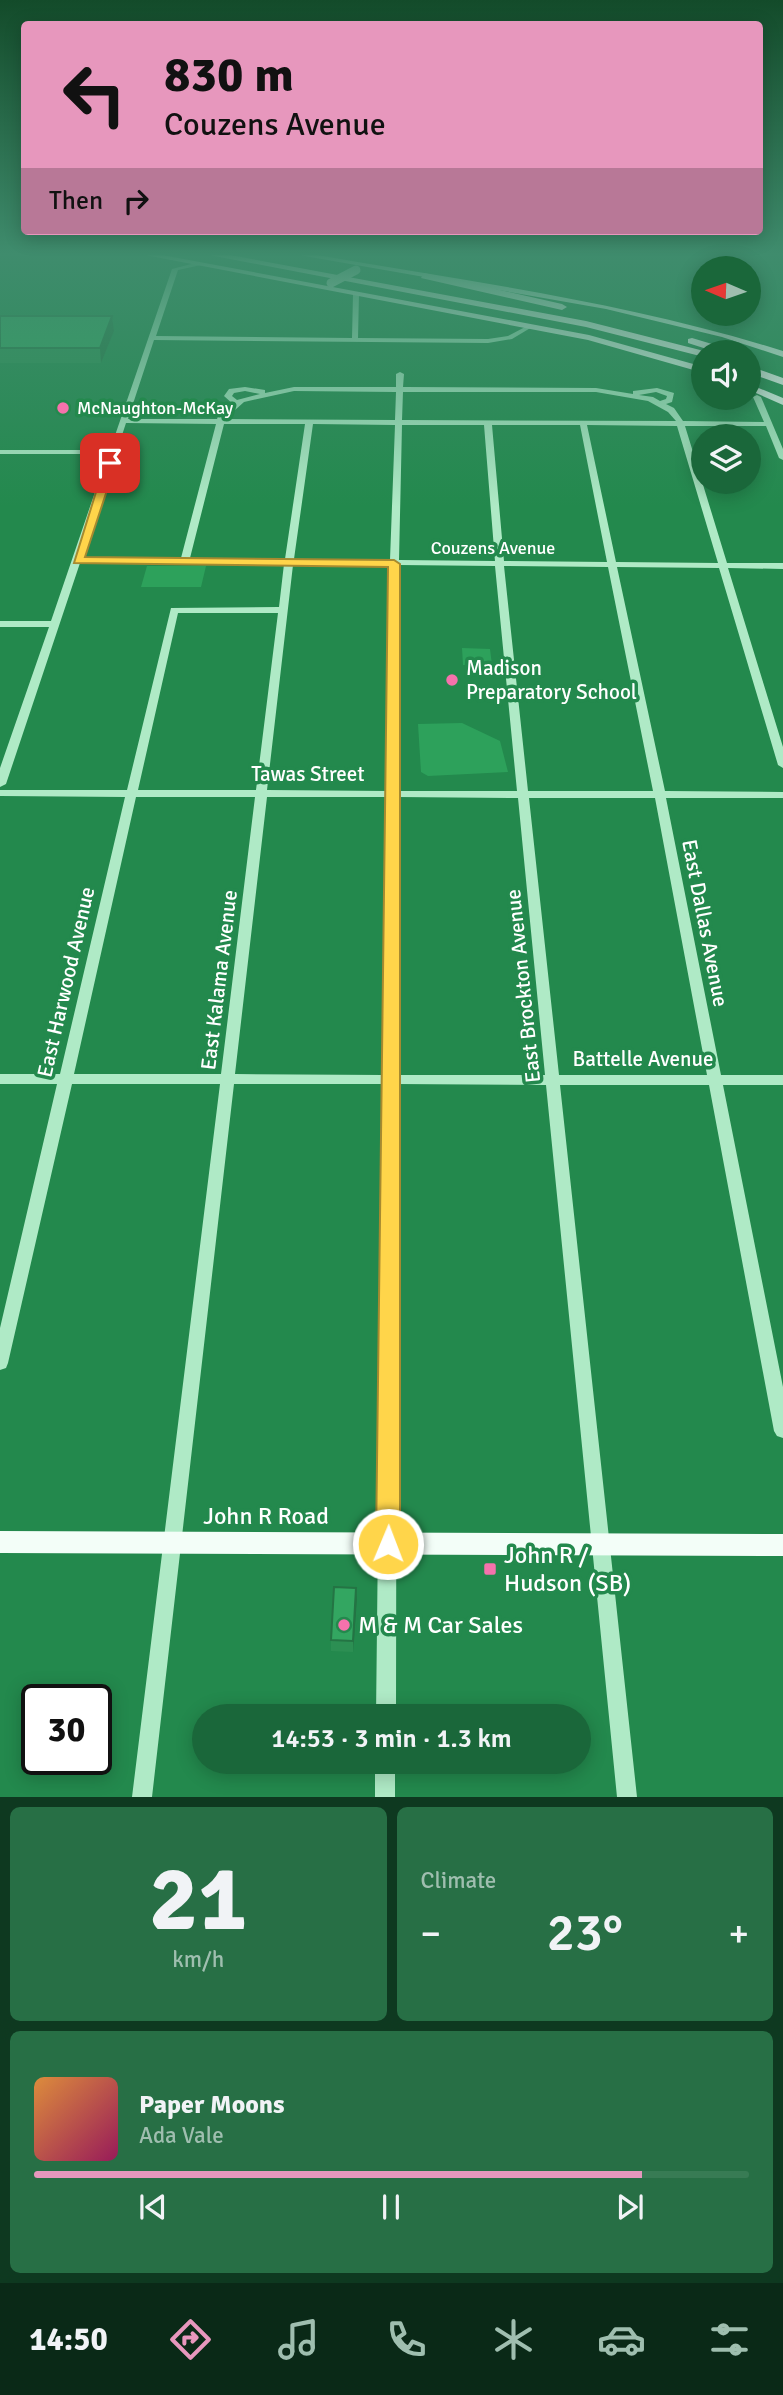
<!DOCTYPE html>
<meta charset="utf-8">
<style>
:root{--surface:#1a673a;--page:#276f45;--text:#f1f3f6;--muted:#9fbeaf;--line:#387b54;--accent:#e797bd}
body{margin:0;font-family:Signika,sans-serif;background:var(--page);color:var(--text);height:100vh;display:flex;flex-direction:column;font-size:26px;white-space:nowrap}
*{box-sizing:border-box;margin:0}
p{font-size:23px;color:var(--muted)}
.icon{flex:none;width:38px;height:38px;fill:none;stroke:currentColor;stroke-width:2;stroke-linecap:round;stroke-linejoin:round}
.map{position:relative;height:1797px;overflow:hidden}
.drawer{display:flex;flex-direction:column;gap:10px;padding:10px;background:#0e3920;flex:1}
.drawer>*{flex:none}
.hud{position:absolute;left:21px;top:21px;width:742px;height:214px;border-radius:7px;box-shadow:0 4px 18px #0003;background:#e797bd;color:#111;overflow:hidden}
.needle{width:46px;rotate:272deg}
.tools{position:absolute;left:691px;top:256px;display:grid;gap:14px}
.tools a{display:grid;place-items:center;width:70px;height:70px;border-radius:50%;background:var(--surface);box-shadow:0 4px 18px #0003;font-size:35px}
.speed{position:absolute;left:21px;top:1684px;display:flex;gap:14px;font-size:35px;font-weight:700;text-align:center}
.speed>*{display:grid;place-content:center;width:91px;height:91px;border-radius:50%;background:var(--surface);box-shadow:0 4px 18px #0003;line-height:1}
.speed .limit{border:4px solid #111;border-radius:10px;background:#fff;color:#111}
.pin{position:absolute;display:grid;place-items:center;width:60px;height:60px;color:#fff;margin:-30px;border-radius:14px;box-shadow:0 4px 10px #0006}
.me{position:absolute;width:77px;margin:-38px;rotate:1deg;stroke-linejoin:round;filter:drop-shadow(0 0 5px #0008)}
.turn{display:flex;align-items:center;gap:24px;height:147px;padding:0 28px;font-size:32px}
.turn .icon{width:91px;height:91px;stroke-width:2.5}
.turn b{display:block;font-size:49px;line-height:60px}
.then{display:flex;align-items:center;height:66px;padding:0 28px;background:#0003;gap:14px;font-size:26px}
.big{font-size:52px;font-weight:600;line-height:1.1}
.drawer .widget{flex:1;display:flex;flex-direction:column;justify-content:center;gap:10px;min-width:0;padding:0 24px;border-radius:10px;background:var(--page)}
.drawer .dial{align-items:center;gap:0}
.dial b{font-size:91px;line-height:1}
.song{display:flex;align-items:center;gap:21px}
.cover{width:84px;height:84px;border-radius:10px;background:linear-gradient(135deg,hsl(30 70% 55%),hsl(330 70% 35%))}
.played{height:7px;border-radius:4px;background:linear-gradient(90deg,var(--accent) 85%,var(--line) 85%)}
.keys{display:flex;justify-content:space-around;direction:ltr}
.heat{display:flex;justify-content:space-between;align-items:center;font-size:38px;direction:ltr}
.drawer .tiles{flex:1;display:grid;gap:10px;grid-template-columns:1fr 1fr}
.widget:last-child{grid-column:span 2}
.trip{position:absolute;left:192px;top:1704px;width:399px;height:70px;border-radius:35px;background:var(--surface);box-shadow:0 4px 18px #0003;font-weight:600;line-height:70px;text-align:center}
.tab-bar{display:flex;height:112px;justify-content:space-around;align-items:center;background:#0a2917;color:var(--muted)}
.tab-bar .icon{width:49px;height:49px}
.tab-bar .selected{color:var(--accent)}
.tab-bar b{font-size:32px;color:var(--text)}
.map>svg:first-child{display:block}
</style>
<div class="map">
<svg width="783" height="1797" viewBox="0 0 783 1797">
<rect width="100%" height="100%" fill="#23894d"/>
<path fill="#2da15b" d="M147,566h59l-5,21h-60z
M462,648l28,1 2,16h-29z
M462,723l38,18 8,31 -80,4 -7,-4 -3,-48z"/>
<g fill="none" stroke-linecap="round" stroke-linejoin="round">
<path fill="#afeac6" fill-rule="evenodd" d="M199,262l2,3 -23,5 -22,66 196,2 1,-44 3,-2 3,2 -1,44 130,1 20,-3 19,-10 5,1 -20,12 -24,4 -334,-3 -26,79h89l2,-5 14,-10 -9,-8 5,-7 16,-2 20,3v3l29,-6h102v-13l4,-2 4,2 -1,13 193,1 37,6v-3l24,-3 17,5 -2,9 -6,2 8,4 9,13 81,1 -11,-25 4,-2 4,2 22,52v11l-4,-2 -13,-32h-81l42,137h56v6l-55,-1 55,179v21l-5,-3 -59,-197 -102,-1 48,224 118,1v6h-117l55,277h62v10h-60l60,302v51l-6,-2 -3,-5 -65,-346h-149l77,712h-20l-71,-712 -149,-1 -1,633h-20l7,-633h-149l-82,713h-20l88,-713h-148l-64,279 -2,5 -6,2v-42l57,-244h-57v-10h60l65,-277 -125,-1v-6h127l44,-182 108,-1 5,-43 -204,-1 -74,221 -6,3v-19l49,-141h-49v-6h51l57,-167h-108v-4h110l62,-181zM245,391l15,3 -23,6 -5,-4 2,-3zM294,391l102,1 -1,28 -170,-1 19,-17zM403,392h193l52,9 20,11 8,9 -274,-1zM656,392l11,4 -1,3 -6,2 -7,-4 -14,-2zM126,423l90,1 -35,134 -99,-1zM224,424h81l-20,135 -95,-1zM313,424l82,1 -5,135 -96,-1zM402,425h82l11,136 -96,-1zM492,425h88l27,137 -103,-1zM587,425l90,1 41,137 -102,-1zM293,565h96l-2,226 -120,-1zM399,565l96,1 22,225h-119zM504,566l104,1 45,224h-125zM178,613h100l-22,177h-118zM136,797h119l-34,277h-147zM267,797h120l-4,278 -148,-1zM398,797l120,1 27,277h-148zM529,798h126l52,277h-148z
M375,1762h20v35h-20z"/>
<path fill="#f3fef8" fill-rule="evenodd" d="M145,255h17l427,80 115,32v6l-116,-33z
M299,255h18c157,27 314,48 466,96v6l-61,-20 -116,-28z
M749,384l34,14v7l-34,-15z
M0,1531l783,3v22l-783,-3z"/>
<path fill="#fff" fill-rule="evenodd" d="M209,255h21l356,66 122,31h-4v5l-118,-30z
M424,273l138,31 5,3 -5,3 -141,-32z
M692,338l40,12 1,2h-17l-28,-9v-4z
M749,366l34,12v7l-34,-12z"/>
<path stroke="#f3fef8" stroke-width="9" d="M331,283l25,-13"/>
</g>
<path fill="#2c8f53" d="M112,316l2,15 -13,32h-101v-46z
M356,1588l-3,64 -22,-1v-11z"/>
<path fill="#247444" d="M112,316l2,15 -13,32 -1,-15z
M356,1588l1,11 -4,53v-11z"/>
<path fill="#33a661" stroke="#247444" stroke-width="2" d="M0,316h112l-12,32h-100z
M334,1587l22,1 -3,53 -22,-1z"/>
<linearGradient id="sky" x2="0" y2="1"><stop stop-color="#134b2a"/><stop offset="0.5" stop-color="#3f8c6d"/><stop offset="1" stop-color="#3f8c6d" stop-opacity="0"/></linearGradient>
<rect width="783" height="507" fill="url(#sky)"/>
<path fill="#ffd54a" stroke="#a68a30" stroke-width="2" d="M110,460l6,3 -31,94 309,3 6,4v980l-4,8 -8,3 -9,-3 -3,-8 12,-977 -314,-4 31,-100z"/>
<g fill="#f572ac" stroke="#23894d" stroke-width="2.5">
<circle cx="63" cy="408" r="7"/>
<circle cx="452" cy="680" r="7"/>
<rect x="483" y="1562" width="14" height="14" rx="3.5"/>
<circle cx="344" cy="1625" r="7"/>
</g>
<g text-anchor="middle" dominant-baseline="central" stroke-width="7" stroke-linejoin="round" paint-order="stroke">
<g font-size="18" fill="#fff" stroke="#23894d" text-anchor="start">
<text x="77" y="408">McNaughton-McKay</text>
</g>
<g font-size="18" fill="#fff" stroke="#23894d">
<text x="493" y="548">Couzens Avenue</text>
</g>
<g font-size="21" fill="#fff" stroke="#23894d" text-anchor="start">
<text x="466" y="668">Madison<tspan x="466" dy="24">Preparatory School</tspan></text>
</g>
<g font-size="21" fill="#fff" stroke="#23894d">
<text x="308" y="774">Tawas Street</text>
<text transform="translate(705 923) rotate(79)">East Dallas Avenue</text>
<text transform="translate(219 980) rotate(-83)">East Kalama Avenue</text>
<text transform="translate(66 982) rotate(-77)">East Harwood Avenue</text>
<text transform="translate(523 986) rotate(-96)">East Brockton Avenue</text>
<text x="643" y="1059">Battelle Avenue</text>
</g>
<g font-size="24" fill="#fff" stroke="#23894d">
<text x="266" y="1516">John R Road</text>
</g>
<g font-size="24" fill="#fff" stroke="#23894d" text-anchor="start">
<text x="504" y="1555">John R /<tspan x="504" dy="28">Hudson (SB)</tspan></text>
<text x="358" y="1625">M &amp; M Car Sales</text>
</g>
</g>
</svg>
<div class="tools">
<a><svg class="needle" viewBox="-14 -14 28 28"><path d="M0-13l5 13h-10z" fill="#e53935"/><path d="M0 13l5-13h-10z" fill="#9fbeaf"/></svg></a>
<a><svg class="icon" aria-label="sound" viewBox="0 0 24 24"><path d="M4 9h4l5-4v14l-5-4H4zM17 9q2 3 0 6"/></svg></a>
<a><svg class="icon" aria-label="layers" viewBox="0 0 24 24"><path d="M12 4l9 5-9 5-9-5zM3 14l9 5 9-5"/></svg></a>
</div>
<div class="speed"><div class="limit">30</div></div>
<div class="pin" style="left:110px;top:463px;background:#d93025"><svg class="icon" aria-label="arrive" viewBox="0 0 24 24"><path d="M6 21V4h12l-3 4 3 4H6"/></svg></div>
<svg class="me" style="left:388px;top:1544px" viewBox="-20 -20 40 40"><circle r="17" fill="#ffd54a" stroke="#fff" stroke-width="3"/><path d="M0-11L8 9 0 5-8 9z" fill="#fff"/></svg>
<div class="trip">14:53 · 3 min · 1.3 km</div>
<div class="hud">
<div class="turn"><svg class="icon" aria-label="left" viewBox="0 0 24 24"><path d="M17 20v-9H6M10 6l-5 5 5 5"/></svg><div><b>830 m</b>Couzens Avenue</div></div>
<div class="then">Then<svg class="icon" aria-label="right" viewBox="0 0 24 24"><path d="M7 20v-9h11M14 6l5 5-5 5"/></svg></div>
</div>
</div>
<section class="drawer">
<div class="tiles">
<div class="widget dial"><b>21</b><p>km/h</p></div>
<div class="widget"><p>Climate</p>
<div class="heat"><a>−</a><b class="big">23°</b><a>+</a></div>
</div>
<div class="widget">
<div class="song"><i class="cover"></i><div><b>Paper Moons</b><p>Ada Vale</p></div></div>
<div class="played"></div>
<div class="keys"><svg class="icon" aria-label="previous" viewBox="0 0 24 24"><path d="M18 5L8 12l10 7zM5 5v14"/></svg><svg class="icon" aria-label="pause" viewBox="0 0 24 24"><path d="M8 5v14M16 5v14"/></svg><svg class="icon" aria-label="next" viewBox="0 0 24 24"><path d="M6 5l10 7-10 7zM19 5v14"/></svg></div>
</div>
</div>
</section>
<nav class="tab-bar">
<b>14:50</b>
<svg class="icon selected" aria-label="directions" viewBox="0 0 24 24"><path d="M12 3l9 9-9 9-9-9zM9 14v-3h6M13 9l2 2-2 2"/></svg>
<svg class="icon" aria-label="music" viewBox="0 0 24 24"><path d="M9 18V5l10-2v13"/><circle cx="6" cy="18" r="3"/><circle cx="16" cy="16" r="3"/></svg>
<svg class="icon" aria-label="phone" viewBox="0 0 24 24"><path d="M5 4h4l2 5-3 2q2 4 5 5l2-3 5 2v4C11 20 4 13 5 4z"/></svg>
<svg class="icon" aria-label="climate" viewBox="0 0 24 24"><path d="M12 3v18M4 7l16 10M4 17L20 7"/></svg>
<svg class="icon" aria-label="car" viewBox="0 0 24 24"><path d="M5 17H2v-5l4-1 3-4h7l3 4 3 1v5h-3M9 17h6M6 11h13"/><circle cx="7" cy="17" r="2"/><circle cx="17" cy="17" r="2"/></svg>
<svg class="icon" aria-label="filters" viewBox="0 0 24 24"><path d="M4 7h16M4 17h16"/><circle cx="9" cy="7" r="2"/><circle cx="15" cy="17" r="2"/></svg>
</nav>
